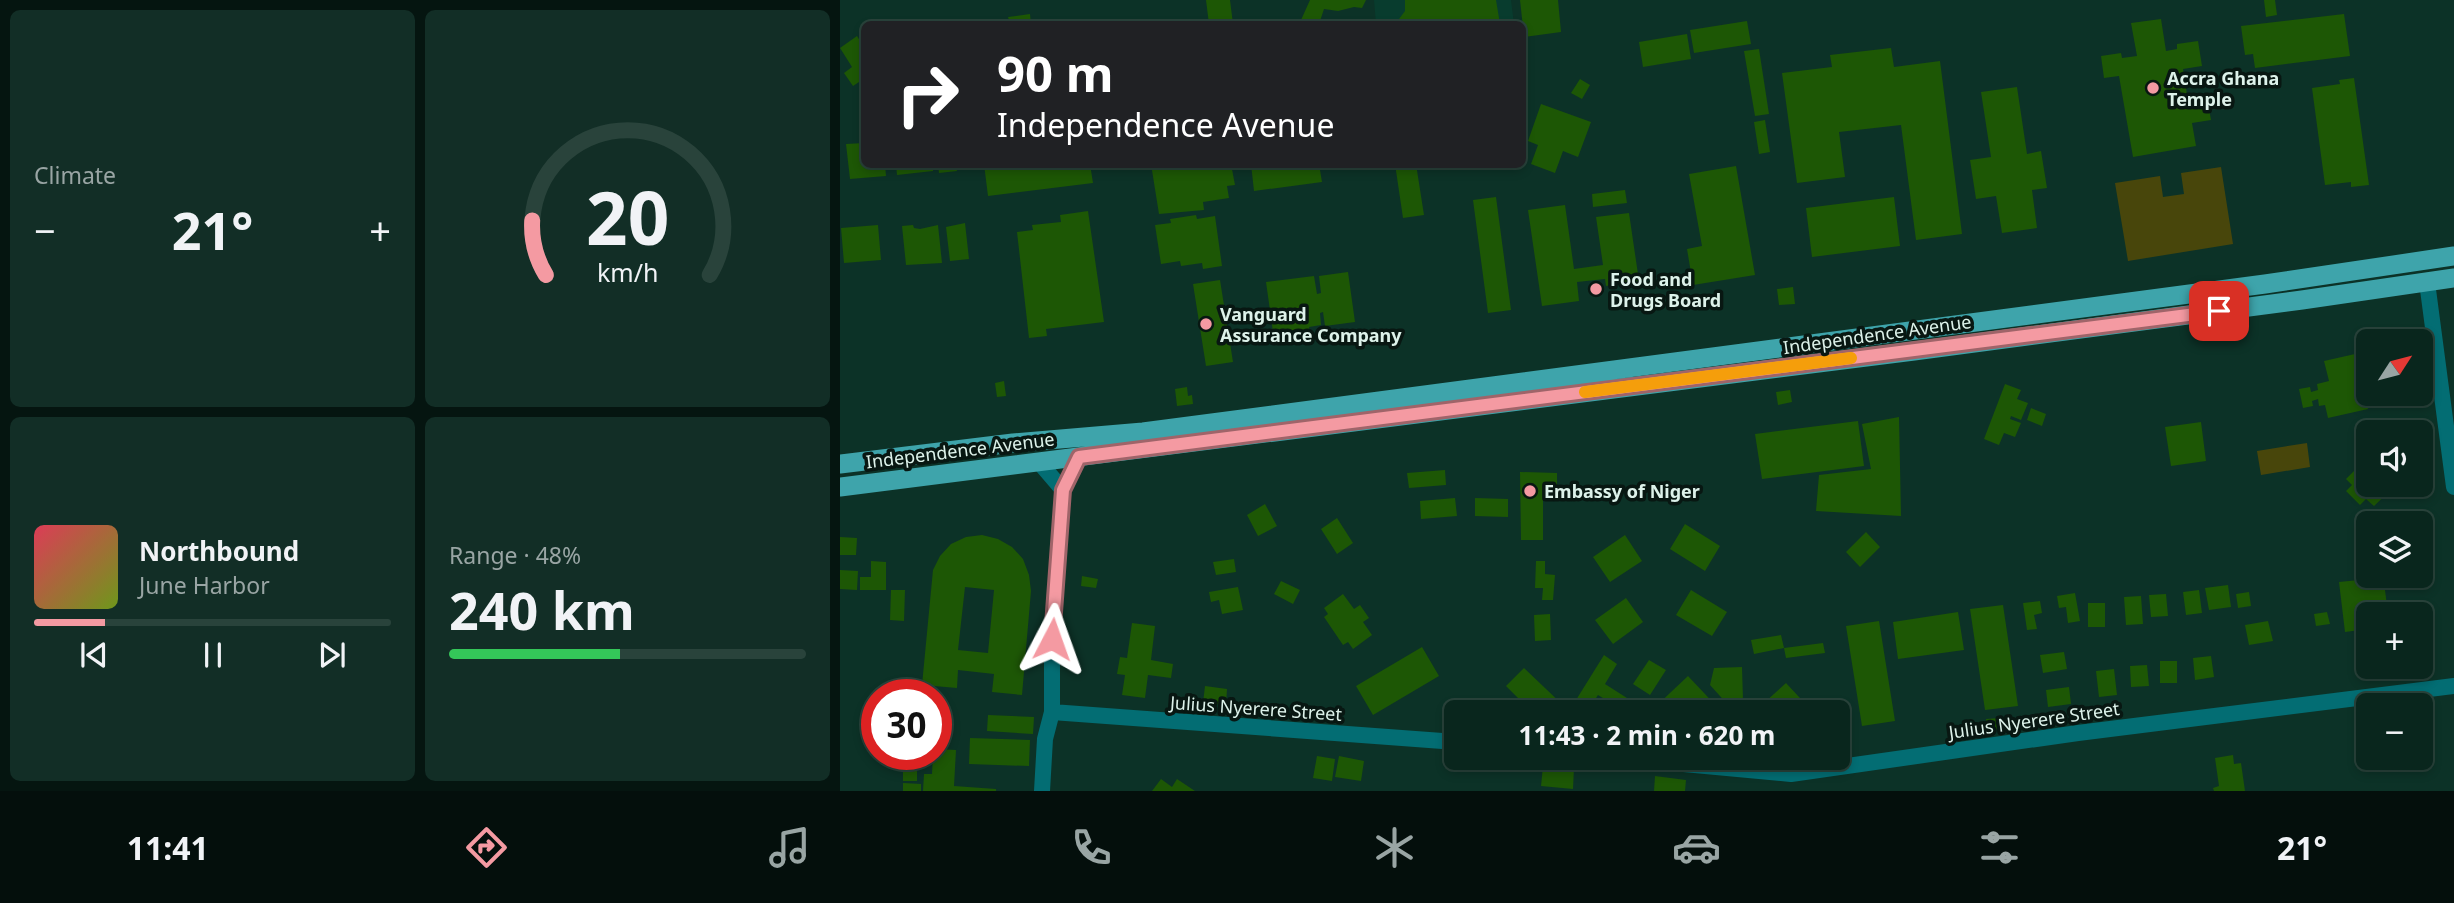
<!DOCTYPE html>
<meta charset="utf-8">
<style>
:root{--surface:#09261d;--page:#122e26;--text:#f1f3f6;--muted:#99a5a4;--line:#29433b;--accent:#f49aa2}
body{margin:0;font-family:"Noto Sans",sans-serif;background:var(--page);color:var(--text);height:100vh;display:flex;flex-direction:column;font-size:26px;white-space:nowrap}
*{box-sizing:border-box;margin:0}
p{font-size:23px;color:var(--muted)}
.icon{flex:none;width:38px;height:38px;fill:none;stroke:currentColor;stroke-width:2;stroke-linecap:round;stroke-linejoin:round}
.map{position:relative;flex:1;overflow:hidden}
.panel{display:flex;flex-direction:column;gap:10px;padding:10px;background:#051510;width:840px}
.panel>*{flex:none}
.top-card{position:absolute;left:21px;top:21px;width:665px;height:147px;border-radius:10px;box-shadow:0 4px 10px #0003,0 0 0 2px var(--line);background:#202124;color:#fff;overflow:hidden}
.needle{width:46px;rotate:54deg}
.fabs{position:absolute;left:1516px;top:329px;display:grid;gap:14px}
.fabs a{display:grid;place-items:center;width:77px;height:77px;border-radius:10px;background:var(--surface);box-shadow:0 4px 10px #0003,0 0 0 2px var(--line);font-size:35px}
.speed{position:absolute;left:21px;top:679px;display:flex;gap:14px;font-size:35px;font-weight:700;text-align:center}
.speed>*{display:grid;place-content:center;width:91px;height:91px;border-radius:50%;background:var(--surface);box-shadow:0 4px 10px #0003,0 0 0 2px var(--line);line-height:1}
.speed .limit{border:10px solid #d22;background:#fff;color:#111}
.pin{position:absolute;display:grid;place-items:center;width:60px;height:60px;color:#fff;margin:-30px;border-radius:14px;box-shadow:0 4px 10px #0006}
.me{position:absolute;width:77px;margin:-38px;rotate:4deg;stroke-linejoin:round;filter:drop-shadow(0 0 5px #0008)}
.turn{display:flex;align-items:center;gap:24px;height:147px;padding:0 21px;font-size:32px}
.turn .icon{width:91px;height:91px;stroke-width:2.5}
.turn b{display:block;font-size:49px;line-height:60px}
.big{font-size:52px;font-weight:700;line-height:1.1}
.panel .card{flex:1;display:flex;flex-direction:column;justify-content:center;gap:10px;min-width:0;padding:0 24px;border-radius:10px;background:var(--page)}
.panel .dial{align-items:center;gap:0}
.dial svg{height:182px;overflow:visible;fill:none;stroke:var(--line);stroke-width:7;stroke-linecap:round;text-anchor:middle}
.dial text{fill:var(--text);stroke:none}
.song{display:flex;align-items:center;gap:21px}
.cover{width:84px;height:84px;border-radius:10px;background:linear-gradient(135deg,hsl(350 70% 55%),hsl(80 70% 35%))}
.played{height:7px;border-radius:4px;background:linear-gradient(90deg,var(--accent) 20%,var(--line) 20%)}
.keys{display:flex;justify-content:space-around;direction:ltr}
.heat{display:flex;justify-content:space-between;align-items:center;font-size:38px;direction:ltr}
.charge{height:10px;border-radius:5px;background:linear-gradient(90deg,#34c759 48%,var(--line) 0)}
.panel .tiles{flex:1;display:grid;gap:10px;grid-template-columns:repeat(2,1fr)}
.trip{position:absolute;left:604px;top:700px;width:406px;height:70px;border-radius:10px;background:var(--surface);box-shadow:0 4px 10px #0003,0 0 0 2px var(--line);font-weight:700;line-height:70px;text-align:center}
.dock{display:flex;height:112px;justify-content:space-around;align-items:center;background:#040f0c;color:var(--muted)}
.dock .icon{width:49px;height:49px}
.dock .active{color:var(--accent)}
.dock b{font-size:32px;color:var(--text)}
main{display:flex;flex:1;min-height:0}
.map>svg:first-child{display:block}
</style>
<main>
<section class="panel">
<div class="tiles">
<div class="card"><p>Climate</p>
<div class="heat"><a>−</a><b class="big">21°</b><a>+</a></div>
</div>
<div class="card dial"><svg viewBox="0 0 100 80">
<path d="M14 69A42 42 0 1 1 86 69"/>
<path d="M14 69A42 42 0 0 1 8 45" stroke="#f49aa2"/>
<text x="50" y="56" font-size="32" font-weight="700">20</text>
<text x="50" y="72" font-size="11">km/h</text>
</svg></div>
<div class="card">
<div class="song"><i class="cover"></i><div><b>Northbound</b><p>June Harbor</p></div></div>
<div class="played"></div>
<div class="keys"><svg class="icon" aria-label="previous" viewBox="0 0 24 24"><path d="M18 5L8 12l10 7zM5 5v14"/></svg><svg class="icon" aria-label="pause" viewBox="0 0 24 24"><path d="M8 5v14M16 5v14"/></svg><svg class="icon" aria-label="next" viewBox="0 0 24 24"><path d="M6 5l10 7-10 7zM19 5v14"/></svg></div>
</div>
<div class="card"><p>Range · 48%</p><b class="big">240 km</b><div class="charge"></div></div>
</div>
</section>
<div class="map">
<svg width="1614" height="791" viewBox="0 0 1614 791">
<rect width="100%" height="100%" fill="#0c3227"/>
<path fill="#083c2e" d="M534,0h137l3,24h-138z"/>
<path fill="#48460b" d="M1381,167l12,77 -105,17 -13,-78 45,-7 3,21 21,-3 -3,-21z
M1467,443l3,24 -49,8 -4,-24z"/>
<path fill="#1d5705" fill-rule="evenodd" d="M366,0h24l3,24h-24z
M470,0h56l-4,8 -8,-1 -16,4 -14,-2 -5,15h-9l-9,-4z
M565,0h91l4,24h-96l-5,-5 6,-8z
M680,0h38l3,32 -37,5z
M1424,0h11l2,15 -11,2z
M190,14l1,10h-21l-2,-7z
M1504,14l6,42 -95,12 -2,-14 -8,1 -4,-29z
M1321,19l5,32 11,-2v-5l21,-3 4,25 -19,3 5,32 19,-3 4,22 -19,3 4,23 -63,11 -14,-81 -15,2 -3,-22 20,-3 1,5 15,-2 -6,-33z
M907,21l4,23 -57,9 -4,-23z
M847,34l4,25 -48,8 -4,-25z
M17,36l7,11v38l-2,-5 -9,6 -9,-13 8,-6 -12,-19z
M1051,48l3,19 46,-6 22,173 -46,6 -15,-115 -62,7 6,45 -48,6 -15,-110 50,-6 -2,-12z
M919,49l10,65 -14,2 -11,-65z
M1514,78l15,107 -18,2v-5l-26,3 -13,-97 28,-4 -1,-4z
M740,79l10,6 -8,14 -11,-6z
M1177,87l10,67 14,-3 6,37 -15,2 5,38 -35,5 -6,-37 -20,3 -6,-39 21,-3 -10,-65z
M701,104l50,18 -13,35 -15,-6 -8,22 -24,-9 7,-19 -10,-4z
M925,120l5,32 -11,2 -5,-32z
M24,143v21h21l1,12 -36,3 -4,-35z
M56,164h37v7l-36,4z
M98,164h18l1,7 -18,2z
M144,164h106l3,19 -105,13z
M311,164h80l4,21 -8,1 2,12 -26,4 1,8 -45,4z
M411,164h68l3,18 -68,9z
M555,164h21l8,51 -21,3z
M896,166l19,109 -62,10 -6,-36 15,-3 -13,-72z
M785,190l2,13 -34,4 -1,-13z
M656,197l15,113 -23,3 -15,-113z
M1054,197l6,49 -88,11 -6,-49z
M725,205l9,64 29,-4 -7,-48 33,-4 10,68 -33,5 -1,-7 -28,3 2,19 -37,5 -14,-96z
M248,211l16,111 -58,7 1,7 -18,2 -12,-106 16,-2 -1,-5 29,-3 -1,-7z
M356,215l1,4 18,-3 7,50 -19,3 -1,-6 -21,3 -1,-5 -19,3 -6,-39 16,-2 -1,-4z
M125,223l4,36 -19,2 -4,-34z
M38,225l3,35 -37,3 -3,-35z
M73,225l1,3 6,1 18,-4 4,38 -36,2 -4,-39z
M508,272l7,50 -30,4 -2,-14 -3,1 1,12 -12,2 1,7 -18,2 -1,-7 -18,3 -7,-50 48,-6 3,18 4,-1 -2,-17z
M380,280l13,82 -27,4 -13,-82z
M953,287l2,17 -16,1 -2,-16z
M1515,354l13,55 -40,9 -3,-13 -6,1 -1,-7 -6,2 1,5 -10,2 -4,-19 11,-2 1,5 7,-2 -1,-6 12,-3 -5,-20z
M164,381l2,15 -9,1 -2,-14z
M1165,384l16,6 -4,9 11,4 -7,17 -10,-4 -1,3 11,4 -6,14 -11,-4 -5,12 -15,-6z
M347,387l1,9 4,-1 1,9 -16,2 -2,-17z
M950,390l2,12 -14,3 -2,-13z
M1191,408l15,6 -4,12 -15,-6z
M1059,417l2,99 -85,-5 3,-36 52,-6 -9,-45z
M1018,421l6,45 -102,13 -7,-45z
M1361,422l5,39 -35,5 -6,-39z
M1528,457v28h28l-22,21 -8,-7 -6,6 -14,-14 6,-6 -6,-6z
M605,470l1,15 -37,3 -2,-15z
M680,472l37,1v25h-14v42h-22z
M615,498l2,18 -36,3 -1,-18z
M635,498l33,1v18l-33,-1z
M425,504l12,22 -19,10 -11,-21z
M497,518l16,25 -16,11 -16,-25z
M845,524l35,22 -15,25 -35,-22z
M1026,532l14,15 -20,20 -14,-15z
M142,535l16,4 14,8 11,12 6,16 2,16 -9,104 -30,-3 2,-18 -36,-4 -1,18 -35,-3 11,-115 7,-14 11,-12 15,-7zM125,587l29,3 -6,63 -30,-3z
M785,535l17,26 -32,21 -17,-25z
M0,537l17,1 -1,17h-16z
M394,559l2,13 -20,3 -3,-13z
M31,561l15,1v28h-26v-13h11z
M696,561h9v13l10,1 -2,25h-11l1,-12h-8z
M0,570l18,1 -1,19 -17,-1z
M242,576l16,3 -2,9 -15,-2z
M1529,579l1,4 14,-1 4,32h-20v15l-23,3 -6,-50z
M441,581l19,9 -7,14 -19,-10z
M1388,585l3,22 -22,3 -4,-22z
M398,587l5,23 -21,4 -3,-14 -8,2 -2,-10z
M51,590h14l-1,31 -14,-1z
M851,590l36,22 -15,24 -36,-21z
M1359,590l3,23 -16,2 -3,-23z
M1409,592l2,14 -13,2 -2,-14z
M1235,593l5,28 -12,2 -2,-16 -7,1 -2,-12z
M503,594l11,15 6,-4 9,13 -6,4 9,13 -19,14 -5,-7 -5,3 -19,-28 4,-3 -4,-6z
M1326,594l2,22 -17,1 -2,-22z
M1301,596l2,28 -17,1 -2,-28z
M786,598l17,24 -30,22 -18,-24z
M1200,601l2,12 -8,2 3,14 -10,1 -4,-27z
M1248,603h17v24h-17z
M1163,605l15,101 -33,4 -15,-101z
M1118,612l6,38 -66,9 -5,-37z
M1487,612l3,12 -14,2 -2,-12z
M710,614l1,26 -16,1 -1,-26z
M1039,621l16,100 -33,5 -16,-100z
M1428,621l5,20 -24,4 -4,-20z
M292,623l23,3 -4,34 22,4 -2,14 -23,-3 -3,23 -23,-3 3,-20 -8,-1 3,-17 7,1z
M941,635l3,13 -30,6 -3,-14z
M983,643l2,10 -39,5 -2,-10z
M582,647l17,29 -66,39 -17,-29z
M1224,652l3,17 -24,4 -3,-18z
M764,655l13,9 -12,20 44,28h-24l-27,-17 -9,14 -13,-9z
M1371,656l3,21 -19,3 -2,-22z
M809,660l17,10 -16,25 -17,-11z
M1320,661h17v22h-17z
M1307,665l2,21 -18,1 -1,-21z
M902,667l1,33 -14,6 -19,-21 4,-17z
M684,668l42,40 -4,4h-30l-26,-26z
M1274,669l3,26 -18,2 -3,-26z
M848,676l34,36h-66l-3,-3z
M52,681l15,2 -1,12h-15z
M946,683l27,29h-39l-9,-10z
M365,686l22,3 -1,16 -23,-2z
M1229,687l2,17 -23,3 -2,-17z
M148,715l46,2 -1,17 -46,-3z
M1174,717l1,12 -28,1 -1,-11z
M130,738l60,2 -1,26 -60,-2z
M96,749l20,1 -2,36 42,3v2h-73l1,-17h8l1,-20h3z
M1393,755l1,9 7,-1 4,28h-31l-1,-3 6,-2 -4,-28z
M477,756l18,3 -3,22 -19,-3z
M499,756l25,5 -3,20 -26,-4z
M63,762h14v19h-14z
M703,766l31,2 -1,21 -32,-3z
M815,776l31,4 -1,11h-31z
M321,779l11,8 5,-8 18,12h-43z
M63,783l18,1v7h-18z"/>
<g fill="none" stroke-linecap="round" stroke-linejoin="round">
<path stroke="#036d73" stroke-width="16" d="M1587,282l27,205
M199,462l24,28
M212,712l404,30
M779,758l172,16 287,-41 376,-47
M202,791l3,-52 7,-27v-73l11,-149 16,-33"/>
<path stroke="#3ea4ab" stroke-width="19" d="M0,464l173,-21 130,-11 1122,-148 189,-28
M0,487l1074,-136 388,-51 152,-22"/>
</g>
<g fill="none" stroke-linecap="round" stroke-linejoin="round">
<defs>
<path id="route" d="M212,639l11,-149 16,-33 1140,-146"/>
</defs>
<use href="#route" stroke="#9f6469" stroke-width="18"/>
<use href="#route" stroke="#f49aa2" stroke-width="12"/>
<path stroke="#f59e0b" stroke-width="12" d="M745,392l266,-34"/>
</g>
<g fill="#f49aa2" stroke="#081712" stroke-width="2.5">
<circle cx="1313" cy="88" r="7"/>
<circle cx="756" cy="289" r="7"/>
<circle cx="366" cy="324" r="7"/>
<circle cx="690" cy="491" r="7"/>
</g>
<g text-anchor="middle" dominant-baseline="central" stroke-width="7" stroke-linejoin="round" paint-order="stroke">
<g font-size="18" font-weight="bold" fill="#ddf2ea" stroke="#081712" text-anchor="start">
<text x="1327" y="78">Accra Ghana<tspan x="1327" dy="21">Temple</tspan></text>
<text x="770" y="279">Food and<tspan x="770" dy="21">Drugs Board</tspan></text>
<text x="380" y="314">Vanguard<tspan x="380" dy="21">Assurance Company</tspan></text>
<text x="704" y="491">Embassy of Niger</text>
</g>
<g font-size="18" fill="#ddf2ea" stroke="#081712">
<text transform="translate(1037 334) rotate(-8)">Independence Avenue</text>
<text transform="translate(120 450) rotate(-7)">Independence Avenue</text>
<text transform="translate(416 708) rotate(4)">Julius Nyerere Street</text>
<text transform="translate(1194 720) rotate(-8)">Julius Nyerere Street</text>
</g>
</g>
</svg>
<div class="fabs">
<a><svg class="needle" viewBox="-14 -14 28 28"><path d="M0-13l5 13h-10z" fill="#e53935"/><path d="M0 13l5-13h-10z" fill="#99a5a4"/></svg></a>
<a><svg class="icon" aria-label="sound" viewBox="0 0 24 24"><path d="M4 9h4l5-4v14l-5-4H4zM17 9q2 3 0 6"/></svg></a>
<a><svg class="icon" aria-label="layers" viewBox="0 0 24 24"><path d="M12 4l9 5-9 5-9-5zM3 14l9 5 9-5"/></svg></a>
<a>+</a>
<a>−</a>
</div>
<div class="speed"><div class="limit">30</div></div>
<div class="pin" style="left:1379px;top:311px;background:#d93025"><svg class="icon" aria-label="arrive" viewBox="0 0 24 24"><path d="M6 21V4h12l-3 4 3 4H6"/></svg></div>
<svg class="me" style="left:212px;top:639px" viewBox="-20 -20 40 40"><path d="M0-17L14 15 0 8-14 15z" fill="#f49aa2" stroke="#fff" stroke-width="4"/></svg>
<div class="trip">11:43 · 2 min · 620 m</div>
<div class="top-card">
<div class="turn"><svg class="icon" aria-label="right" viewBox="0 0 24 24"><path d="M7 20v-9h11M14 6l5 5-5 5"/></svg><div><b>90 m</b>Independence Avenue</div></div>
</div>
</div>
</main>
<nav class="dock">
<b>11:41</b>
<svg class="icon active" aria-label="directions" viewBox="0 0 24 24"><path d="M12 3l9 9-9 9-9-9zM9 14v-3h6M13 9l2 2-2 2"/></svg>
<svg class="icon" aria-label="music" viewBox="0 0 24 24"><path d="M9 18V5l10-2v13"/><circle cx="6" cy="18" r="3"/><circle cx="16" cy="16" r="3"/></svg>
<svg class="icon" aria-label="phone" viewBox="0 0 24 24"><path d="M5 4h4l2 5-3 2q2 4 5 5l2-3 5 2v4C11 20 4 13 5 4z"/></svg>
<svg class="icon" aria-label="climate" viewBox="0 0 24 24"><path d="M12 3v18M4 7l16 10M4 17L20 7"/></svg>
<svg class="icon" aria-label="car" viewBox="0 0 24 24"><path d="M5 17H2v-5l4-1 3-4h7l3 4 3 1v5h-3M9 17h6M6 11h13"/><circle cx="7" cy="17" r="2"/><circle cx="17" cy="17" r="2"/></svg>
<svg class="icon" aria-label="filters" viewBox="0 0 24 24"><path d="M4 7h16M4 17h16"/><circle cx="9" cy="7" r="2"/><circle cx="15" cy="17" r="2"/></svg>
<b>21°</b>
</nav>
